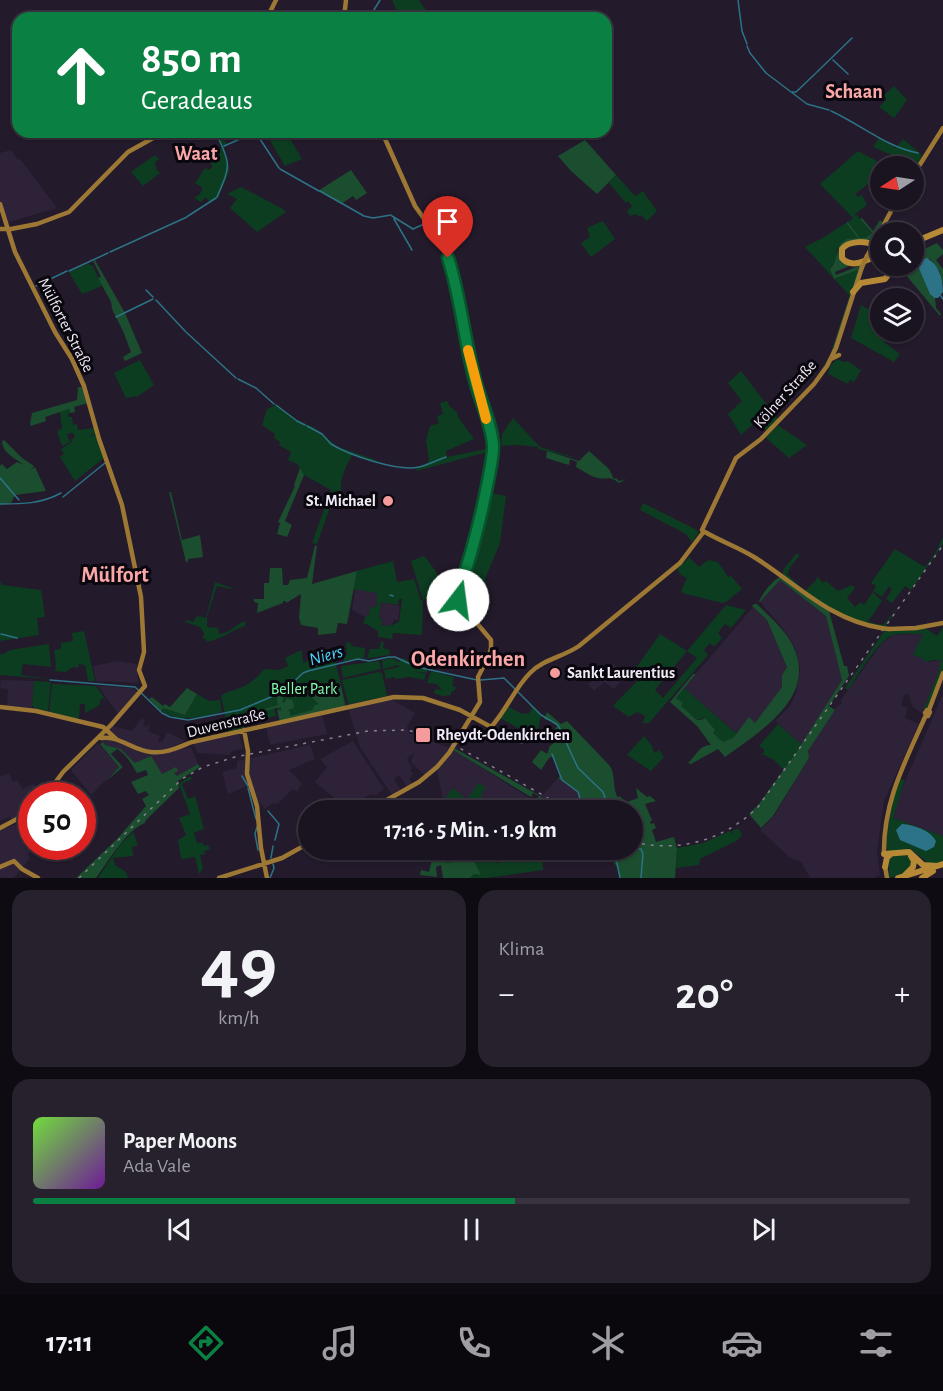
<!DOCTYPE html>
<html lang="de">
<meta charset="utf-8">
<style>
:root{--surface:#1a1420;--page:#27212d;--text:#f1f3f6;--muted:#9f9ea5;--line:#38333e;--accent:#0b8043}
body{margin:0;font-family:"Alegreya Sans",sans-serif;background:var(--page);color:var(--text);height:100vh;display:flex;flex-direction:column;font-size:22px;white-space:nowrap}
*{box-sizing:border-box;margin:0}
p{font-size:20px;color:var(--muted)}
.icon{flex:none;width:33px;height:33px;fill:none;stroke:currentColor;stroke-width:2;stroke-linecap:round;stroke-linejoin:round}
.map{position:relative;height:878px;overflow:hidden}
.sheet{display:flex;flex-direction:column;gap:12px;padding:12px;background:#0e0b12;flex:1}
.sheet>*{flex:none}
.hud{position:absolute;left:12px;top:12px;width:600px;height:126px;border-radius:18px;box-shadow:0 2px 4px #0004,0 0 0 2px var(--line);background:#0b8043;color:#fff;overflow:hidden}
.needle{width:39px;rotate:258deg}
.fabs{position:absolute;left:870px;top:156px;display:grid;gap:12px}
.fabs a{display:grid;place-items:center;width:54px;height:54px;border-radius:50%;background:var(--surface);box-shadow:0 2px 4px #0004,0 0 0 2px var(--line);font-size:30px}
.speed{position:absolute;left:18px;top:782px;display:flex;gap:12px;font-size:30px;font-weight:700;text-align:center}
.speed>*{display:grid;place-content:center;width:78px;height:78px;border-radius:50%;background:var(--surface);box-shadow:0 2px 4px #0004,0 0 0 2px var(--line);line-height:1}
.speed .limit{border:9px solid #d22;background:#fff;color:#111}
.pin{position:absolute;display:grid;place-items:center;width:51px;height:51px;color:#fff;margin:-62px -26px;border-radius:50% 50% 50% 0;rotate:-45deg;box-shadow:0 0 6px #0007}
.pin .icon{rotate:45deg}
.me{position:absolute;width:66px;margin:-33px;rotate:15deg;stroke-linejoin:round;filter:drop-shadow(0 0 4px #0008)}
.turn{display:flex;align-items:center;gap:21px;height:126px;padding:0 30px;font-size:27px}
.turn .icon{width:78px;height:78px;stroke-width:2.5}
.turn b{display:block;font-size:42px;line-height:51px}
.big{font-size:45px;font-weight:600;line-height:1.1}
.sheet .widget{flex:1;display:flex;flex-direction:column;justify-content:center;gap:9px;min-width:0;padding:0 21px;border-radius:18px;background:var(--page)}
.sheet .dial{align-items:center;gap:0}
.dial b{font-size:78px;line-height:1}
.song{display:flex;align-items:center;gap:18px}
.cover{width:72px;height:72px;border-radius:9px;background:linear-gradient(135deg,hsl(100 70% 55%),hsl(280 70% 35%))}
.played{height:6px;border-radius:3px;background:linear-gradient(90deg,var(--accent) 55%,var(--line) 55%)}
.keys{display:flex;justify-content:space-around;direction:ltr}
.heat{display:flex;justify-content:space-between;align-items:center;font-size:33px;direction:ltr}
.sheet .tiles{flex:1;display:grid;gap:12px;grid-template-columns:1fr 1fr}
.widget:last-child{grid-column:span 2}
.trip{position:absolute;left:298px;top:800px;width:345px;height:60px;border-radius:30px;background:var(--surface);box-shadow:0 2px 4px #0004,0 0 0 2px var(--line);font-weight:600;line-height:60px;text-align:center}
.dock{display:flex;height:96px;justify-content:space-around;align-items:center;background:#0a080d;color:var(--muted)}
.dock .icon{width:42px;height:42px}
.dock .selected{color:var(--accent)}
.dock b{font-size:27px;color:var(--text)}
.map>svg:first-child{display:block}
</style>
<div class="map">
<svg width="943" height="878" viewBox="0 0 943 878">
<rect width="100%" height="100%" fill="#231a2b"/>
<path fill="#2d2238" d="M11,150l6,9 4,1 36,48 -51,15 -6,-19v-51z
M780,580l46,36 16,64 -41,64 -26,-23 15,-15 6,-13 4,-23 -3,-16 -4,-10 -11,-17 -22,-25z
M355,589l22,3v13l-10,13 -15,-8z
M381,602l19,4 -2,14 -1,1 -2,-2 -4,7 -12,-2z
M753,607l14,13 20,47 -5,8v12l-5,8 -22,28 -6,-5 -13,15 -52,-45z
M923,634l-10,21 9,3 5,4 14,-2 -1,9 -17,45 -10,-7 -5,-13h-3l-4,11 7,3 -3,10 14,6 -35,77 -7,50 3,24 -7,3h-63l-9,-16 -12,-5 -29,-27 14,-14 35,-58 -1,-7 29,-45 5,-2 -1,-4 41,-57 11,-8z
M117,661l20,3 1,19 -42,-2 -3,-15z
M613,663l11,12v3l-10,11 -10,-7 -10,9 -6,-7z
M1,680l33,1 -2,27 -25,-2 1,-17 -8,-1z
M98,686l33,2 7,4 -20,22z
M942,696h1v140l-50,-18 7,-25z
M391,699l24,14 -8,14 2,6 41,15 86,54 22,-24 20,14 1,5 -8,13h-83l-7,-15 -14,5 -14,-12 -10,12 -6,-30 -2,-2 -10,8 -14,-14 3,-10 -7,7 5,9 -2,2 3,3 -4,6 4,5 -6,3 -8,-12 -5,4 7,11 -9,5 -32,-48 -12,-39z
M322,714l5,20 -57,11 -4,-18z
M142,718l3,3 -2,3 3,3 3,-3 1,1 -2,6 12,5 -2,5 4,1 5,-10 18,9 -15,7v4l21,-5 7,17 -21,12 -3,-3 -12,1 -27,-11 -14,-14 -16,-4 -5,-4 5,-2 7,-13 20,5z
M239,733l4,16 -12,2 -1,4 -33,-2 -3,-9 2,-1z
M353,741l31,48 -9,7 -3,-2 -5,2 -21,14h-19l11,-9 -23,-19 12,-15 -7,-8z
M98,743l21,24 -28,28 -20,-25z
M310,745l5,14 -26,11 13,14 -5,8 -4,-3 -16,15 -4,-1 -8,6 -10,-11 -5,-13 -22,9 -6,-22 15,-4v-7z
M9,773l4,9 5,-2 4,9 11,-5 5,6 5,-3 3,7 -14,1 -1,16 -18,11 -3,-5 -10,4v-44z
M16,824l16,26 -4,4 2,4 -16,20h-14v-48z"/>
<path fill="#0d3d21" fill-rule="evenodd" d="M392,0h27l7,10 -11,5 1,3h-16z
M894,86l13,14 -13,18 -15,-11 8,-8 -4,-3z
M216,132h5l6,13 -3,2 5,20v5l-11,26 -8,5 -4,-6 -5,5 -7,-4 5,-3 4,-7 -8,-5 10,-15 4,2 4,-4 -4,-4 3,-2 -4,-4 15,-9z
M265,132h21l16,27 -17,7z
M879,138l17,10 7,-9 18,15 1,2 -5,10 -44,-19z
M858,151l17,9 7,6 -2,24 -8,-9 -17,13 3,3 4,-2 5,10 -13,10h3l15,19 -5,3 -7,1 -12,-16 5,-4 -33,-34z
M155,155l4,4 -4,3 1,7 4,4 -17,13 -12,-14z
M616,175l19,21 8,-5 14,20 -10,10 -6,-6 -2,2 -3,-3 -6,2 -3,-5 5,-5 -4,-5 -2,2 -17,-20z
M241,187l42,22 3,3 -29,20 -27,-24 7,-9 -10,-5z
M603,221l12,18 -24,18 -10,-14 9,-6 -3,-9z
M846,223l13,15 -22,11 -1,11 -6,9 5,10 24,-10 -9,27 -45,-49 21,-11z
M88,264l5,2 9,20 -20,8 -13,-22z
M861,305l19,11v16h28l6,3 -6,8 -14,-11 -10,10 16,12 -6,8 -43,-24z
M837,359l7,3 3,-1 14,9 -7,12 -4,-2 -2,4 -20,-10 2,-8z
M140,360l14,25 -16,11 -12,2 -12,-25z
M741,371l37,48 -11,13 -6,-8 3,-6 -2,-2 -21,19 -13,-21 14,-13 -14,-18z
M447,401l3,6 7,5 1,5 16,22 -28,12 1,6 44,-9v3l-75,20 1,-4 10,-4 2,-3 -3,-19 4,-15 9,-3 -2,-7 6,-2 -3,-11z
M276,405l21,15 18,8 23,19 41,14 -11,-1 -16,-5c-6,13 -15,26 -9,41l-7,-6 -19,54 -5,-1 19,-53 -27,-15 -7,-11 -9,-4 3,-8 -12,-7 1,-3 -6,-4 1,-4 -13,-9 5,-16z
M69,409l2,4 -3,1v3h4l1,8 4,-1 1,6 16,-2 1,6 -8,2 9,-1 8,23 -29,23 -15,-24 4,-3 -3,-5 11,-7 -1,-3 4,-1 -2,-5 -6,1 3,8 -8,4 -5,-15 5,-3 -2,-16z
M513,418l27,29 40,12 -42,-10v-2l-20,-2 -17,1 1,-12z
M778,425l29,20 -18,13 -24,-21z
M486,492l20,4 -6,47 -15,36 2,10 -9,1v-9l-13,-2z
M643,503l52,26 4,3 -7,11 -6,-9 -46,-24z
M943,537v7l-32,46 -6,-4 -13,17 -6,-4 6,-10 -3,-3 -7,11 -9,-6 3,-5 -5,-3 24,-34 30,18 11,-15z
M796,554l4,1 -9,11 -4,8 18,17 9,-9 2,1 -1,-2 3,-4 5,6 3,-2 12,10 14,-6 3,3 -8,10 8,9 5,-5 4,3 9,-13 9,9 -14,21 15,3 15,-17 -13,19c-44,-7 -67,-27 -102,-52v-5z
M424,556l11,14 13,22 -1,4 -24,4 -12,-39z
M689,557l10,10 9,-7 10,2 10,15 3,-1 11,13 -16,13 -4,1 -40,-10 -1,-2 6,-13 -6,-3 -4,-6z
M393,561l4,21 17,-3 7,21 2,1 -1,34 -29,-2 -1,6 -14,-2v-6l-12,-7 -6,-1h4l1,-7 3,1 3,-11 4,2 2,-3v-12l-24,-4 4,-18zM399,599h3l-3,23 -9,4 -9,-1 1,-6 -3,-1 2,-16 17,3z
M0,581l2,4 39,5 4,27 -8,1 2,17 -39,6z
M215,582l17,6 -1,1 -14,-3 -10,31v10l11,1 1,6c11,-1 16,-9 26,-13v5c-13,4 -23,13 -38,16l-1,-3h-3l1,-6 -4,-6 -15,-5 1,-2 7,2 4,-6 9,2z
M726,605l20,5 -15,18 -6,-4 -7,9 4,5 -8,9 -4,-4 -6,7 4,5 -59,68h-6l2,-7 -8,-4 -8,5 -16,-11 26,-27 -6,-7 27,-38 27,17zM687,651l10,7 -34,40 -8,-8z
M943,627v43l-14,38 -5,1 14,-36 3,-13h-8l-7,2 -4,-4 -9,-3 10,-21c-10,0 -20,-1 -29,1 -16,4 -36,41 -46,55l-3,-2 40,-58 40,-2 12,8z
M84,631l11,50h-7l-3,-16 -6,-1 -1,4 -5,-1 -7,5 -11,-1 1,-6 -2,-15 7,-1v-6l12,-2 -1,-8z
M346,642l5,1v3l14,2 -1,10h3l3,-9h9l2,-7h3l-1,6 7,2 -1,5c-15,3 -29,3 -45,6v-5l3,-1z
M49,644l2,23 -28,-3 -2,11 30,4 -51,-4v-22l2,2 8,-5z
M299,651h3l1,12 24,-12 2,11 6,-1 11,44 -66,16 -3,-14 -3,1 2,8 -15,3 -3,-8 -1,1 1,4h-3l-1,-4 -12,3 2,13 -15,4 -8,-36c7,-5 12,-5 19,-8 10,-4 18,-11 24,-19l15,1 9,-4 -3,-8z
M392,658l7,4 4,-4 10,6 2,-6 13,2 -1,6 -7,-1 8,2 -1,6 -16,-2 15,3 -2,6 -14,-3 -15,2v-2l-9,2 -2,-9 15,-3 -1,-2 -15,4 -1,-9z
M379,661l2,8 -38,9 -2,-12z
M431,671l23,6 -2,9 4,1 -1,3 -4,2v3l-9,1 -8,-3 1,-4 7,1 -5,-6 -10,-1z
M379,672l3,1 5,23 -37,8 -2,-1 -6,-23z
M34,681l17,1 -3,29 -14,-3 -2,-3z
M52,684l44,2 11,16 -4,-4 -3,2v5l-15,8v-9h-5l-1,13 -2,3 -28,-6z
M684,688l53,46 -8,7 -6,1 -11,-9 2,-4 -3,3 -9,-11 2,-3 -7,2 -17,-14 2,-3 -6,-5z
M197,694l12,7 11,-1 2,12c-22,5 -40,11 -61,-1l2,-3 22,7z
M528,702l13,14 -5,22 -36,-20 7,-12 15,8 7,-1 3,-4z
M778,724l23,20 -17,26 -10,-10 -14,-7h4v-4l-5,-3z
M644,736l9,11 -1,1 3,5 4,-3 5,7 -13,14 -24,-16z
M190,776l2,3 -10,5 6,15 7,-3 9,33 -10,4 3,10h6l1,3 4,-1 2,4 -6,2 1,3 -5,1 3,14 -4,5 -4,-17 -14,2 -3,-19 8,-5 -7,-17 11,-4 -11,-30z
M900,777l1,3 4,-1 -12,39 50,18v26l-12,3 -22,-17h-2l4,3h-22l-3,-3 3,-37z
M478,783l8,4 -5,8 7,15h-40l-5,-10 10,-12 14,12z
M738,828l4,7 -6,6 -36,18 -1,6 -23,3 1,-20 26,-5 27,-12 3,4 -1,-4z
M133,832l5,13 -6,2 1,9 -20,2 2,7 11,7 2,6h-30l22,-33z
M443,849h46l7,14 6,-1v-9l5,-4h43l-3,5 -5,-1 1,17 -56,8h-17l4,-4 6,1 -34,-12z
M907,855l6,8 -9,11 -15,4 -1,-21z"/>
<path fill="#1b4e2e" d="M585,140l31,35 -19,19 -26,-23 -13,-15z
M351,170l16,23 -11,7 -3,-4 -12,8 -23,-13z
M862,218l11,13 7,-11 3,3 -12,16 -32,11c-1,7 5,12 10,16l-14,6 1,3 25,-10 -25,80 -6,11 28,-86 -24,9 -4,-10 4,-5 6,-20 7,-5 11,-1 -12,-15 2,-1 12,16 7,-1 5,-4 -12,-14z
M937,243l6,7v4l-7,6 7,9v16l-3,-13 -10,-13 -13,5 15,33 3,1 1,10 5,6 -1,2 -34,-41 3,-9h5v-12z
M95,260l30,53 17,40 -17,8 -2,-4 8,-5 -8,-21 -11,-22 -1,-7 -13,-24 3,-1 -8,-16z
M78,387h4l6,16 -14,4 1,5 -4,1 -2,-4 -24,8 1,4 -15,5 -1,-2 2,-11 45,-13z
M4,440l18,18 12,8 -3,4 4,-3 11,24 -31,4 -4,8 -11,1v-38l2,-2 5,5 10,-7 7,3c-8,-6 -21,-12 -22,-23z
M547,451l32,10 10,-10 20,18 5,10 2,-1 3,3 7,-2 -7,4c-10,-8 -12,-3 -21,-5 -7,-1 -16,-8 -22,-11l1,-5 -7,-3 -1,6 -23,-7z
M300,468l4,7 -19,46 7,4 -5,12 -10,-3 3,-11 -2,-1 17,-36 -1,-1z
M169,492h2l11,48 18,-5 3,22 -15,2v3h-2z
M315,545l2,1 -5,38 45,-13 -10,53 -9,-1 -2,10 -18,2v-7l-17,-3 -2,-7 2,-24 -15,9v-2h-3v2l-26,10 1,-10 -4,-1v-3h10v-16h5l1,-15h12l1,17h5l2,-5 17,-2z
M781,576l48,35 15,55h3l2,10 -20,30 6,4 -27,41 1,7 -36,58 -12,12 -12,-14 10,-10 36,-50 47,-74 -16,-64 -46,-36 -20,22 -1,-1c5,-9 12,-19 22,-25z
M754,604h3c12,12 26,24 34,38 30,54 -31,89 -66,115l-7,-8 -27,15 -3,-1c9,-8 11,-18 23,-18l-14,-19 -27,-24 23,-28h3l-20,24 7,5 -2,3 16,14h4l4,-2 10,12 -2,3 10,9 10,-4 16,-21 6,6 27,-36v-12l5,-8 -20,-47 -15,-14z
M284,683l3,6 -4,2 4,4 -4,3 -1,4 2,1 3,-5 6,3 1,7 -6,2 2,2v4l22,-6 3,-5 4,-1 -7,-6 -1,-5 7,-4 15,-4 2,3 6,-2 4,20 -65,16 -3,-12 4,1v-4l-22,5 -1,4 -1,-8 4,2 17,-5 -4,-19z
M187,688l10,6 -12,21 -22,-7 -2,3 -12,-12 3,-2 11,9 2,-2 5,3z
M547,712l14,12 6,-3 43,45c6,10 2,22 8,32l1,-2 8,6 11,-4 -2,-10 11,9 3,-1 6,5 -11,3 7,16 -2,2 1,2 3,-1 2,5 -4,2 4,12 18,-5 3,12 -2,29h-55l-2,-10 -15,-19h30v-39h-61l7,-13 -1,-5 -20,-14 3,-3 -8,-19 -4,2 -8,12 -9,-8 9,-12 6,4 3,-8 9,-7 -4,-10 2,-3 -6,-5 -7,-2z
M103,742l2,3 16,4 14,14 16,-7 11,18 14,-7 2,4 -4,2 3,3 21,-12 2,3 -22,14 1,7 -34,33v2c-19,7 -37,39 -49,55h-20l42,-40 28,-32 -4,-7 7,-4 -3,-4 -8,3 -7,-12 17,-7 -2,-5 -9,3c-5,-8 -11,-19 -20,-24l-6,5 12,13 -17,14 13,-14 -19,-23z
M454,748l88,49 -6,5 3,-6 -6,-3 -2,4 -78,-47z
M429,849h14l3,14 27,-4 8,16 -7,-1 -4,4h-27l-2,-13 -5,2 1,10 -17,-2 1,-5 8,2 3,-13 3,-2v-7z"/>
<path fill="#2c7387" d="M927,258c12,7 16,20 16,34l-5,6h-4l-4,-4 -13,-30v-3z
M902,824c12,1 28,6 34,17l-2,6 -8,4 -26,-11 -4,-10z"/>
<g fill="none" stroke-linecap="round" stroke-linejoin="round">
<path stroke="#2c7387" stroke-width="1.5" d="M738,0l4,31 5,13
M369,18l11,-18
M747,46l3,7 16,20
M833,60l15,14
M817,72l35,-34
M766,73l41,31 22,6
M792,92h4l20,-19
M831,111c29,13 55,36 87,42
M256,133l23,35
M216,134c16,30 14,33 1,63
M224,146l30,-13
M280,169l39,22
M320,191l44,25 9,2 18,-3
M188,216l28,-18
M392,216l21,13 11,-5
M394,219l18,31
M110,252l77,-35
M69,271l39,-18
M36,286l31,-15
M146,290l7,7
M940,295l3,4
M156,300l29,31
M116,317l37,-18
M186,332l50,46
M238,379l18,9 18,16
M276,405l21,16 8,4
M307,426l15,8 8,9
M331,444c18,11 67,28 88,23 9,-2 18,-7 27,-10
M0,478l19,22
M63,497l42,-34
M0,504c22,0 41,0 61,-11
M390,595l3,1
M1,634l16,4
M50,680l85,7 27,26 8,4 18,3 52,-10 43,-18 20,-19 5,-2 50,-12 11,2 20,-4h6l22,10 60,13
M481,680l23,-2 37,37 17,10 20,43 25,24 6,18
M494,728l28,15
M552,754l10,26 16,12 3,10 10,8
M242,776l6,10
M248,788l8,31
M268,811l11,13 -4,16
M257,827l-2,7 3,16
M633,836l9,3v2
M633,848l7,1
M614,849l6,29
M641,849l2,5 -2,24
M271,858l2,-12
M270,878l4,-10 -1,-4"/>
<path stroke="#9d7835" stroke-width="4.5" d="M267,18l9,-18
M344,18l2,-18
M914,174l29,-46
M0,204l15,48 40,80 17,27 12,27 15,53 23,66 19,92 3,55 -5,18 6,16 -34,39 -48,47 -17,23
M0,229h11l26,-5 32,-12 59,-60 36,-20
M867,256l30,-56
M831,359l8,-4
M702,530l34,-72 25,-19 53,-55 13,-18 9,-18 26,-81
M705,532c15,9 33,15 49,25 42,26 75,63 127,71
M889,629l27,-1 27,-5
M0,707l36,4 67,16 13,12
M927,710l3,2 -2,4 -3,-3z
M929,710l14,-37
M244,730l4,21 -1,23 10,32 4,42 6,30
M101,738c17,-3 33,13 50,14 15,2 28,-5 41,-10l202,-45 29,1 37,12 31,17c15,-16 23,-38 39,-54 14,-14 33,-16 49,-27l101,-83 22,-29
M369,810l50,-28 18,-15 12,-14 31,-51 -2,-25 11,-21 2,-8v-8l-37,-44 6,-4 11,-39 20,-88 2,-23 -19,-63 -25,-119 -12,-23 -22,-31 -33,-74
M0,828l32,-17
M884,854c-1,-52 21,-92 42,-139
M885,866l2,12
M0,867l14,-6 8,8 16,9
M219,878l63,-20 27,-15"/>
<path stroke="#b68936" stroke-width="6" d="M914,242l29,-12
M872,244c-9,-3 -24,-3 -30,5v9c10,12 27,1 38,-4
M853,292l8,-9 24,-4 4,-5 2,-8
M884,854l25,-2 14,13 14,1
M885,867l2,-10 4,-3
M904,876l9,-9 1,-6 -3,-5
M898,878l45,-14
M922,878l11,-7"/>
<path stroke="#88808f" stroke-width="1.5" stroke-dasharray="3 6" stroke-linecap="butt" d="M633,842c47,11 91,-2 125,-35l185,-262
M79,878l103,-99 21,-12 32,-10 133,-26 39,-1 20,5 29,11 113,64"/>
<path stroke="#9d7835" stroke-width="4.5" d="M862,267l5,-11
M881,628l8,1"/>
</g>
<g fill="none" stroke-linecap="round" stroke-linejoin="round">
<defs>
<path id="route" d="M448,258c13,39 16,82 27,122 5,21 17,44 18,66 1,19 -27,141 -39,150l4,4"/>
</defs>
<use href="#route" stroke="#07532c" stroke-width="15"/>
<use href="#route" stroke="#0b8043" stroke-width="10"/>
<path stroke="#f59e0b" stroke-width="10" d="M468,350l18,69"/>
</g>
<g fill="#f59b9c" stroke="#0a070e" stroke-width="2">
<circle cx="388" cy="501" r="6"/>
<circle cx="555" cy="673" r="6"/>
<rect x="415" y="727" width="16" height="16" rx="3"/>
</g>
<g text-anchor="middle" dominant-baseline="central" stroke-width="6" stroke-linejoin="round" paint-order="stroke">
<g font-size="16" fill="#f0eaf6" stroke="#0a070e">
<text transform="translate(66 325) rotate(63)">Mülforter Straße</text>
<text transform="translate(785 394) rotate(-48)">Kölner Straße</text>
<text transform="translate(226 723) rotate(-14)">Duvenstraße</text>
</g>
<g font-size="16" font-weight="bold" fill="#f0eaf6" stroke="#0a070e" text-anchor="start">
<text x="376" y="501" text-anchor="end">St. Michael</text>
<text x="567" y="673">Sankt Laurentius</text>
<text x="436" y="735">Rheydt-Odenkirchen</text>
</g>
<g font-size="16" fill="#81fbab" stroke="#0a070e">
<text x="304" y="689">Beller Park</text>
</g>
<g font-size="18" font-style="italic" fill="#4ed5fc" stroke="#0a070e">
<text transform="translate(326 656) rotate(-16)">Niers</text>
</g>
<g font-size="20" font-weight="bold" fill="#fba7a8" stroke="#0a070e">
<text x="854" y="92">Schaan</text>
<text x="196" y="154">Waat</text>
</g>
<g font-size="22" font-weight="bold" fill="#fba7a8" stroke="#0a070e">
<text x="115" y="575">Mülfort</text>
<text x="468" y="659">Odenkirchen</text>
</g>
</g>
</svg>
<div class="fabs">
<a><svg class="needle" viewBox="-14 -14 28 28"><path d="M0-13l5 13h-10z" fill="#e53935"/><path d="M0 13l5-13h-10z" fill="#9f9ea5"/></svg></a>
<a><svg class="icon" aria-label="search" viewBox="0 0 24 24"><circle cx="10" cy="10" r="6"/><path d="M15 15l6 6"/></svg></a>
<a><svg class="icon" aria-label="layers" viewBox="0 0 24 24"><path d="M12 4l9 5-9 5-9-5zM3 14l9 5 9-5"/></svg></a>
</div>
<div class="speed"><div class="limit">50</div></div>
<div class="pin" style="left:448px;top:258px;background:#d93025"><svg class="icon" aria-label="arrive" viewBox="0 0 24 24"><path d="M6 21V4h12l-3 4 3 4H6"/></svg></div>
<svg class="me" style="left:458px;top:600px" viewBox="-20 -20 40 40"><circle r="19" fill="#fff"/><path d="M0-13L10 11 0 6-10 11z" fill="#0b8043"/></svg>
<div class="trip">17:16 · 5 Min. · 1.9 km</div>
<div class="hud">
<div class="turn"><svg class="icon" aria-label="ahead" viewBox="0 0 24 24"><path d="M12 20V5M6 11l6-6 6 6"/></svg><div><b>850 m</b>Geradeaus</div></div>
</div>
</div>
<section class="sheet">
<div class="tiles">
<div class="widget dial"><b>49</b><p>km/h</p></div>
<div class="widget"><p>Klima</p>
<div class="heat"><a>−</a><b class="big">20°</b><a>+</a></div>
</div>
<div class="widget">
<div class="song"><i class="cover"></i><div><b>Paper Moons</b><p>Ada Vale</p></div></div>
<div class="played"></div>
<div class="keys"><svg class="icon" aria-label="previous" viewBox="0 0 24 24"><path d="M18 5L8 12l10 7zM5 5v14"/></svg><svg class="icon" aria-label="pause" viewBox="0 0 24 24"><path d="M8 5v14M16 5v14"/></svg><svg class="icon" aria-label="next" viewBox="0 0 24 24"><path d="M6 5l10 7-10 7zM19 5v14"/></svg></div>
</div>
</div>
</section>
<nav class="dock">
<b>17:11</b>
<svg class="icon selected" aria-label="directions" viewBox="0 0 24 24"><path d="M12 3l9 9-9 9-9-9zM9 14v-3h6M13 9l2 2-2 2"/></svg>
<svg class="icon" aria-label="music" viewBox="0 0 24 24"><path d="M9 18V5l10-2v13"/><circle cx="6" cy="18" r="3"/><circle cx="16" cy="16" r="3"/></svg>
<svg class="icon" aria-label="phone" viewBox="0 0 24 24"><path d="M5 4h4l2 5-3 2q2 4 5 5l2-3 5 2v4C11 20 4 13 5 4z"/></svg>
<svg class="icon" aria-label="climate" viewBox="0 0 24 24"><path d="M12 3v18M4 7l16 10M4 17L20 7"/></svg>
<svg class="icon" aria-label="car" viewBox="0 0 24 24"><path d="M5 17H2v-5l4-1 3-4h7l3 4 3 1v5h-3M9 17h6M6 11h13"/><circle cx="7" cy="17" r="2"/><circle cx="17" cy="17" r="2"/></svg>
<svg class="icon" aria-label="filters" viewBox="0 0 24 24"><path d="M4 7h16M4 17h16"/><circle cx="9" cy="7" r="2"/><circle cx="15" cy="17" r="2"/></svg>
</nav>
